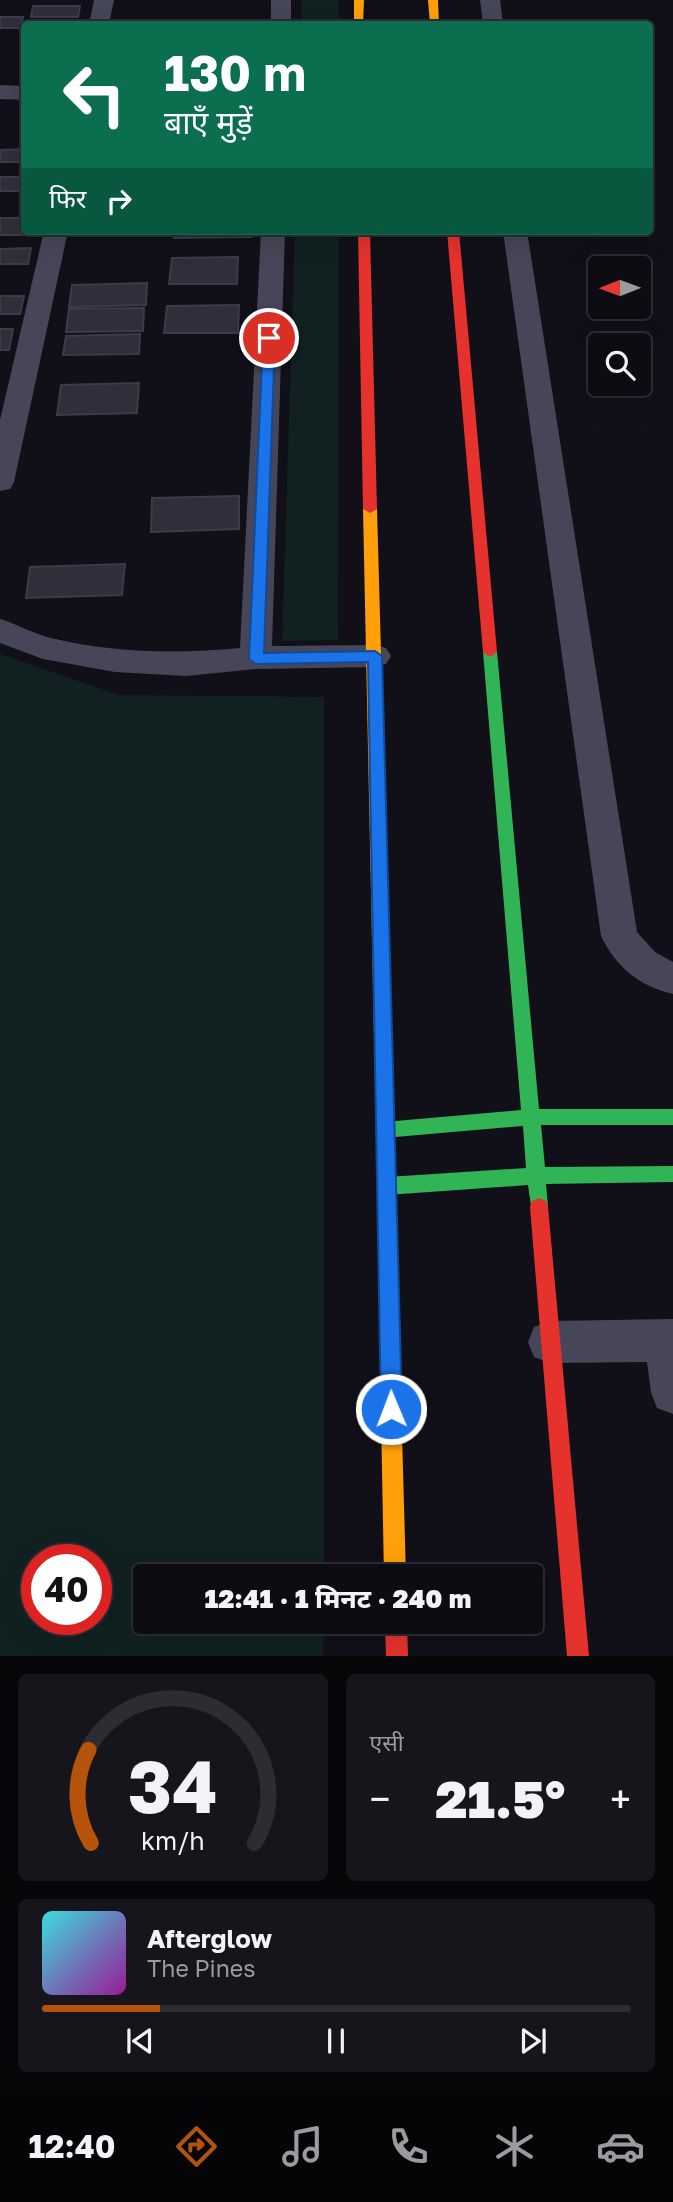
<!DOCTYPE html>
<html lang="hi">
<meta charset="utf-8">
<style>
:root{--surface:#0d0c12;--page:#16151b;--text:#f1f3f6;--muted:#9a9b9f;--line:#2d2c32;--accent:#b45309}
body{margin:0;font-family:"Golos Text","Noto Sans Devanagari",sans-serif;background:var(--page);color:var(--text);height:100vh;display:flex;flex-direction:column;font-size:26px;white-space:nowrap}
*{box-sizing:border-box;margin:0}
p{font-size:23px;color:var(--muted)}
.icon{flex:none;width:38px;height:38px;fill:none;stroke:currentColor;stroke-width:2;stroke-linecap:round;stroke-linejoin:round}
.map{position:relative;height:1656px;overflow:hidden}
.drawer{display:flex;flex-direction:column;gap:18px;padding:18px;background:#07070a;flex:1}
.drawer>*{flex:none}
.top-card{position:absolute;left:21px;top:21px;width:632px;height:214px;border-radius:7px;box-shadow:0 7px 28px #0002,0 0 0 2px var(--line);background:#0b6e4f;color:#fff;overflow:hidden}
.needle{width:46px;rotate:269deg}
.tools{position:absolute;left:588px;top:256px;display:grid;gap:14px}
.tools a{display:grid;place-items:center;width:63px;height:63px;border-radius:7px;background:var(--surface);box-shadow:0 7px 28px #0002,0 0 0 2px var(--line);font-size:35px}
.speed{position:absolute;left:21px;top:1544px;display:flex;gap:14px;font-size:35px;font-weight:700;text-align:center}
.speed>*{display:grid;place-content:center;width:91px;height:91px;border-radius:50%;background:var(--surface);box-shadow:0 7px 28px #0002,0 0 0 2px var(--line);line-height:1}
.speed .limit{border:10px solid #d22;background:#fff;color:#111}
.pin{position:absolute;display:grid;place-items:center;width:60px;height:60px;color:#fff;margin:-30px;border:4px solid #fff;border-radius:50%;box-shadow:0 2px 7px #0007}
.me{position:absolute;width:77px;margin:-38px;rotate:359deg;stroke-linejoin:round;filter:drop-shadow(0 0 5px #0008)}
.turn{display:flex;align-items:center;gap:24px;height:147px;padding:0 28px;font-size:32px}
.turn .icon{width:91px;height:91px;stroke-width:2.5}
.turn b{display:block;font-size:49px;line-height:60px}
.then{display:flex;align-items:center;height:66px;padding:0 28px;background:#0003;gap:14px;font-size:26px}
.big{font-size:52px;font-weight:800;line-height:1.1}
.drawer .widget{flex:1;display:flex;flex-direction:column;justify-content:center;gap:10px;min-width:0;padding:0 24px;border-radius:10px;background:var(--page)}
.drawer .dial{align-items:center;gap:0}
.dial svg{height:182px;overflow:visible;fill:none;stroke:var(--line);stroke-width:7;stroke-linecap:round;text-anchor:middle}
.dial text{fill:var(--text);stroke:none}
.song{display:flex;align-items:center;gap:21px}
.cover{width:84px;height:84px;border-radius:10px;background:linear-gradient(135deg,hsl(180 70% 55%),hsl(300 70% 35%))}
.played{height:7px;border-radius:4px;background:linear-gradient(90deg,var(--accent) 20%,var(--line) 20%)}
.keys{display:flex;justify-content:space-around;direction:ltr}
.heat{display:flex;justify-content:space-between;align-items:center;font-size:38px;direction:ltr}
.drawer .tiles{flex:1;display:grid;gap:18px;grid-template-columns:1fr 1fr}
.widget:last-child{grid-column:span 2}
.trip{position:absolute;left:133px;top:1564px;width:410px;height:70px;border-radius:7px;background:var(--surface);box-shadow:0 7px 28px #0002,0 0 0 2px var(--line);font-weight:800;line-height:70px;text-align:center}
.tabs{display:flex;height:112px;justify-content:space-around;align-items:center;background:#050507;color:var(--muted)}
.tabs .icon{width:49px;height:49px}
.tabs .on{color:var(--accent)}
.tabs b{font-size:32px;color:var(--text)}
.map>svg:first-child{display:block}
</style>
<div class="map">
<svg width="673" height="1656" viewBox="0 0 673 1656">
<rect width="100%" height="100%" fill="#111018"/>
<path fill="#112121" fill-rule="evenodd" d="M302,0h37v24h-38z
M295,231h44l-1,409 -56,1z
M0,654l119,41 205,2v880h-179v45h179l-1,34h-323zM37,1559h59v60h-59z"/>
<path fill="#2f2e3a" stroke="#3c3b4b" stroke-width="2" d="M33,6h47l-2,11h-47z
M0,17h23l-3,11h-20z
M24,149v13h-24l1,-12z
M0,177h24v14h-24z
M0,218h24v13h11l-1,4h-34z
M175,231h76v6l-77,1z
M31,248l-3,16h-28v-15z
M238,257l-1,27h-68l3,-26z
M147,283l-1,22 -77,2 3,-22z
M0,296h24l-4,18h-20z
M239,305l-1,28h-74l3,-27z
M144,308l-1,23 -77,1 3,-23z
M0,329h13l-4,21h-9z
M140,334l-1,20 -76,1 3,-19z
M139,383l-2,30 -80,2 4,-30z
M239,496v33l-88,3 1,-34z
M125,564l-3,31 -96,3 4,-31z"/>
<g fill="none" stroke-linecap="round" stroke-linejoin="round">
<path fill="#464658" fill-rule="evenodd" d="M94,0h20l-5,24h-20z
M271,0h20v24h-20z
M480,0h20l3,24h-20z
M0,85l24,1v14l-24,-1z
M44,231h24l-54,251 -4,7 -10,2v-71z
M261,231h24l-13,415 103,-1 11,3 5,8 -5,8 -11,3 -119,2 -70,7 -71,-4 -72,-13 -43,-16v-24c17,5 34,15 51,19 62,15 126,16 189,10z
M503,231h24l110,701 18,20 18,10v32c-34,-8 -57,-27 -72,-58z
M673,1319v95l-16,-6 -6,-16 -4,-30 -97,1 -16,-6 -6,-15 6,-15 16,-6z"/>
<path fill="#30b455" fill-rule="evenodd" d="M490,647l7,5 42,457h134v16h-132l4,42 128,-1v16l-127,2 2,23 -2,6 -7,3 -7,-3 -4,-28 -141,10 -7,-3 -2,-6 2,-6 7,-3 139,-9 -3,-42 -139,12 -6,-2 -3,-6 3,-6 6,-2 137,-12 -38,-458z"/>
<path fill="#ff9f0a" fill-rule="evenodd" d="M354,0h10l-1,24h-9z
M428,0h10l1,24h-9z
M370,505l7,4 16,576 -3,6 -6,2 -6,-2 -3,-6 -12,-576z
M390,1352l7,3 3,7 6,215h-22l-4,-215 3,-7z"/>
<path fill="#e5322d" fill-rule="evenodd" d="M358,231h12l7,278 -7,4 -7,-4z
M447,231h12l38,421 -7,5 -7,-5z
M384,1077l6,2 3,6 7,277 -3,7 -7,3 -7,-3 -3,-7 -5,-277 3,-6z
M539,1198l7,3 2,6 41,449h-22l-37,-449 2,-6z
M385,1622h22l1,34h-22z"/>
</g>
<path fill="#1a73e8" stroke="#114b97" stroke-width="2" d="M269,334l6,4 -11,315 111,-2 7,5 20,753 -3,8 -8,3 -7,-3 -3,-8 -13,-747 -112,2 -7,-5 14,-321z"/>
</svg>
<div class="tools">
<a><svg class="needle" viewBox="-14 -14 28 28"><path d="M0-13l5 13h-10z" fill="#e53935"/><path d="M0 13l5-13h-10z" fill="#9a9b9f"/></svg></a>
<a><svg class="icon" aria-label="search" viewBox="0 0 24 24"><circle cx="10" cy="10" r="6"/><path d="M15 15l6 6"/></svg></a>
</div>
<div class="speed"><div class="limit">40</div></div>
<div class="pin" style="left:269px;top:338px;background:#d93025"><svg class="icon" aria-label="arrive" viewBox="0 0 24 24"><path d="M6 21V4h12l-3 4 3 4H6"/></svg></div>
<svg class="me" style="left:391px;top:1409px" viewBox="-20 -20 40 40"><circle r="17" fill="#1a73e8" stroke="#fff" stroke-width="3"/><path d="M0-11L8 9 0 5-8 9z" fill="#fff"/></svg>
<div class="trip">12:41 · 1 मिनट · 240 m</div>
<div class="top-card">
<div class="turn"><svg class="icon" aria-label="left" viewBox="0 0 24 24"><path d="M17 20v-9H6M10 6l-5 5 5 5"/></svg><div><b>130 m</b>बाएँ मुड़ें</div></div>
<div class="then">फिर<svg class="icon" aria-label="right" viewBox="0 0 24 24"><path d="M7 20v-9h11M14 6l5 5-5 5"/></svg></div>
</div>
</div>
<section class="drawer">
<div class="tiles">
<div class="widget dial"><svg viewBox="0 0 100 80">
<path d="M14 69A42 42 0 1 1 86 69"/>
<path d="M14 69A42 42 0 0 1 13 28" stroke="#b45309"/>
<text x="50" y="56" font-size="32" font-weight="700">34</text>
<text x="50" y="72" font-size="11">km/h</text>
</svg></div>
<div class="widget"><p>एसी</p>
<div class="heat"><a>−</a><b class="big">21.5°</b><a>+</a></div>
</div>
<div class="widget">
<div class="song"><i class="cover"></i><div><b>Afterglow</b><p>The Pines</p></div></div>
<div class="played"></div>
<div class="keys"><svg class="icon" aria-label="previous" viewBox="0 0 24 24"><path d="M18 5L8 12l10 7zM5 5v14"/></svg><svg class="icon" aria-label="pause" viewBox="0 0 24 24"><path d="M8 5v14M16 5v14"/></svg><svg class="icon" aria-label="next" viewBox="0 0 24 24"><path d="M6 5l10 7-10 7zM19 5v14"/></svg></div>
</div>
</div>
</section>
<nav class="tabs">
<b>12:40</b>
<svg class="icon on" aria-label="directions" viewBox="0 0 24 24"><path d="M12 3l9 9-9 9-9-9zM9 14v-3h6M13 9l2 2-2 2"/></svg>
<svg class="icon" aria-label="music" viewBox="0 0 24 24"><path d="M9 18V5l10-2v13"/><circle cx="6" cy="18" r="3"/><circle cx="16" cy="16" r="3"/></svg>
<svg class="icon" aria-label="phone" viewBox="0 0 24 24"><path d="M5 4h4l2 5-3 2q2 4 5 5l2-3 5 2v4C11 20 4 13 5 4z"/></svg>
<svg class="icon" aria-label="climate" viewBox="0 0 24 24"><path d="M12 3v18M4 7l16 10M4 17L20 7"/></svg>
<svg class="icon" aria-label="car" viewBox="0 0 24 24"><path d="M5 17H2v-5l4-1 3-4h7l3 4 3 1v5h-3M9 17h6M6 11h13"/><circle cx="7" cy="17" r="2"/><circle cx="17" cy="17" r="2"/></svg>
</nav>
